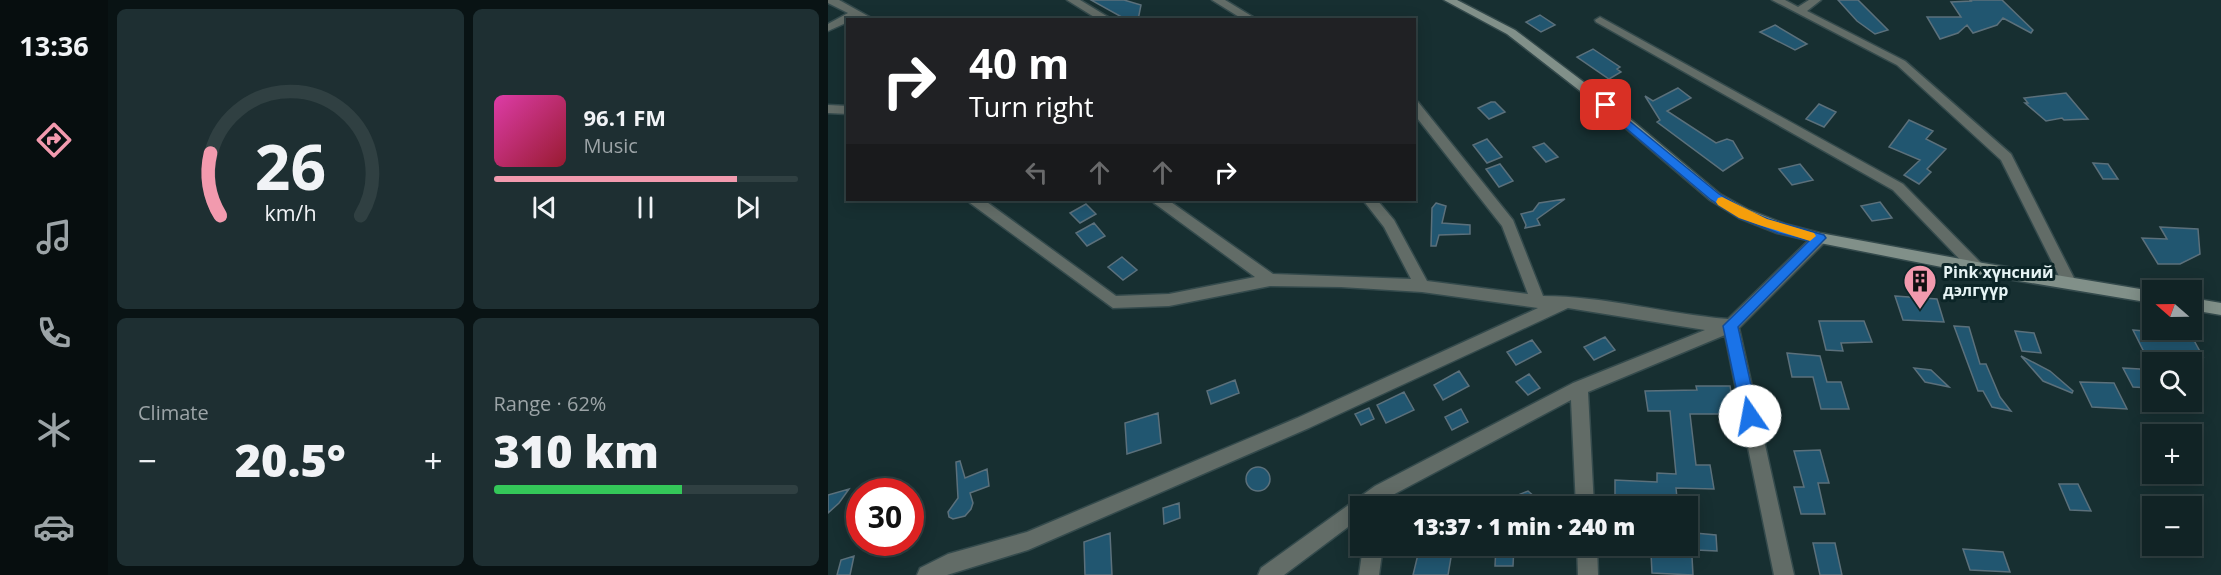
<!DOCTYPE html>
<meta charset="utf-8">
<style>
:root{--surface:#112325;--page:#1e2f32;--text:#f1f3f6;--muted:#9ca4a7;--line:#304042;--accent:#f29aae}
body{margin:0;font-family:"Open Sans",sans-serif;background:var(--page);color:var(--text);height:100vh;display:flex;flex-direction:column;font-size:22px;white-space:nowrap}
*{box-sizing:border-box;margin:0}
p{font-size:20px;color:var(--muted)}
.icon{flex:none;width:33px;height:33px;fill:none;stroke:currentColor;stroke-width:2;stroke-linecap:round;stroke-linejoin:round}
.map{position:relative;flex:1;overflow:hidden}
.details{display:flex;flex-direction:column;gap:9px;padding:9px;background:#091314;width:720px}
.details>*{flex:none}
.hud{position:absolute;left:18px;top:18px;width:570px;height:183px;border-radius:0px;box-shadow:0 3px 15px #0003,0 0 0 2px var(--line);background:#202124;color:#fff;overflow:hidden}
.needle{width:39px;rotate:290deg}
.controls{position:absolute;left:1314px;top:280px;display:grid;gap:12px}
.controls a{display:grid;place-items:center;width:60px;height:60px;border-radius:0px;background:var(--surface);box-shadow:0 3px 15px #0003,0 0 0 2px var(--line);font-size:30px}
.speed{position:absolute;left:18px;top:478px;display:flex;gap:12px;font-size:30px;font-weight:700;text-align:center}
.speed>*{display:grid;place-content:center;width:78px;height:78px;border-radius:50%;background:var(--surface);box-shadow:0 3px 15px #0003,0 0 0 2px var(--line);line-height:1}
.speed .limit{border:9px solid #d22;background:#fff;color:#111}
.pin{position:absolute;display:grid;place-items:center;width:51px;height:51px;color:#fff;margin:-26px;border-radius:12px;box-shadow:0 3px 9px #0006}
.me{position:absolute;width:66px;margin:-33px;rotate:348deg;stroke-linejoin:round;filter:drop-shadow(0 0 4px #0008)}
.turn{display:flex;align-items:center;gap:21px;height:126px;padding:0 24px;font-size:27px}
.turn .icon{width:78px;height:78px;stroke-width:2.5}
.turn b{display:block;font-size:42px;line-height:51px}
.lanes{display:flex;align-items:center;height:57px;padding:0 24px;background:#0003;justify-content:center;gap:30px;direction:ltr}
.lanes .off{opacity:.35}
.big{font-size:45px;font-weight:800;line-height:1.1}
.details .tile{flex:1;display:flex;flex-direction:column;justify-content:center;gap:9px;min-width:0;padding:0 21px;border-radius:9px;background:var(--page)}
.details .dial{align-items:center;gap:0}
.dial svg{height:156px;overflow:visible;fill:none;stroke:var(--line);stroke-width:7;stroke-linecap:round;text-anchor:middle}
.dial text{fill:var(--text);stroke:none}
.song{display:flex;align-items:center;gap:18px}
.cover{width:72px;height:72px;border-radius:9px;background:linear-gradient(135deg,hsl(320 70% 55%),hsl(350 70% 35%))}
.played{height:6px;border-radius:3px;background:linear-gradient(90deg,var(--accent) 80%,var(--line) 80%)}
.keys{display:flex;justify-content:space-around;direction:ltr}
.heat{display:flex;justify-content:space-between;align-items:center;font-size:33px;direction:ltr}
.charge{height:9px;border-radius:4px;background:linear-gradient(90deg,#34c759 62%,var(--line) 0)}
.details .tiles{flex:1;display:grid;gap:9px;grid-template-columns:repeat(2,1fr)}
.trip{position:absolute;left:522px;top:496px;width:348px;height:60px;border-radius:0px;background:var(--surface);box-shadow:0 3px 15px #0003,0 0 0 2px var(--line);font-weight:800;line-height:60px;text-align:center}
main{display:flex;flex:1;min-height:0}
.tab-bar{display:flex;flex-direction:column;width:108px;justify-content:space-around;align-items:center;background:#070e0f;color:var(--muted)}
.tab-bar .icon{width:42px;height:42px}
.tab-bar .on{color:var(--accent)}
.tab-bar b{font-size:27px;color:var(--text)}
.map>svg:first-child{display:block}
</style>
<main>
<nav class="tab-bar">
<b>13:36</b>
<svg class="icon on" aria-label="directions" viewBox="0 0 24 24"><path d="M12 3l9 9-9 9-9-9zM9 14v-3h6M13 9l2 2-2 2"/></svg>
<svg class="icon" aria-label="music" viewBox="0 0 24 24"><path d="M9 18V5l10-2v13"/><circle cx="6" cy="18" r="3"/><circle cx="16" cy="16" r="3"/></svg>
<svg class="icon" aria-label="phone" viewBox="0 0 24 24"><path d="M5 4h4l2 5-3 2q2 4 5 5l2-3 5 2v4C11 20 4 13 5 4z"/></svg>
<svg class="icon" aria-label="climate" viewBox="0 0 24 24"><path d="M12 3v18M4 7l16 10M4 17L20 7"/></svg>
<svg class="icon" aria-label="car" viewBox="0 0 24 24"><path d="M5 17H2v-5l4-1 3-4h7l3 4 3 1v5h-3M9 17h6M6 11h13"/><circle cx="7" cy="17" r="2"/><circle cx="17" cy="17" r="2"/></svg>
</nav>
<section class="details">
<div class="tiles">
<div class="tile dial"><svg viewBox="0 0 100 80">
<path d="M14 69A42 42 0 1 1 86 69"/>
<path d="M14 69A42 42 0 0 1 9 37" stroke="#f29aae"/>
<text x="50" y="56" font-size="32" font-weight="700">26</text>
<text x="50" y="72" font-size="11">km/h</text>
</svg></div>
<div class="tile">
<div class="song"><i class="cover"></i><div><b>96.1 FM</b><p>Music</p></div></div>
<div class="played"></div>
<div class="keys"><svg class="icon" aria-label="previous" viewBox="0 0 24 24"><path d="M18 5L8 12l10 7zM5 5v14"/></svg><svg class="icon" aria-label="pause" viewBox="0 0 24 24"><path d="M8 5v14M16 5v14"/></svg><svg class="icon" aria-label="next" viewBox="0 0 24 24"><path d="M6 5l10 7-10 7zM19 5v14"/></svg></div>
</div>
<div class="tile"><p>Climate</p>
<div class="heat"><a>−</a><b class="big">20.5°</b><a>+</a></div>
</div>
<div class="tile"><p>Range · 62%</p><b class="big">310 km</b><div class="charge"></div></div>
</div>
</section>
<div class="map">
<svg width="1393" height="575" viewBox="0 0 1393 575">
<rect width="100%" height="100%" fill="#172f31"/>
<path fill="#215670" stroke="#5b707b" stroke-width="1.5" d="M263,0h33l17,5 -3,15h-11z
M1010,0h20l30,30 -13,4 -18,-13z
M1142,0h32l31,30 -2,3 -28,-15 -6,7 -24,8 -6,-8 -9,8 -18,6 -13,-22h34l-10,-15 20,-1z
M712,15l15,10 -14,7 -15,-10z
M947,25l32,19 -12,6 -35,-18z
M765,49l27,18 -3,2 4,3 -12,7 -32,-22z
M850,88l13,10 -24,13 49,32 11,-4 6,2 10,17 -20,13 -66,-49 3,-2 -15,-24 8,5z
M1238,93l22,26 -24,1 -2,-2 -16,3 -21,-18h3l-4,-5z
M663,102h4l10,10 -16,7 -11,-11z
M991,104l17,8 -12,15 -18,-8z
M1081,120l24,11 -7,8 20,10 -19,20 4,3 -12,12 -15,-9 16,-15 -31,-13z
M659,139l15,18 -15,6 -14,-18z
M716,143l14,14 -12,5 -13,-15z
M1265,163l15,1 10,15h-15z
M672,164l13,17 -14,6 -13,-18z
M972,164l13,16 -21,5 -13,-16z
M737,199l-28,20 3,6 -15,3 1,-3 -5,-11 12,-3 6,-8z
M1052,202l12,16 -20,3 -11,-15z
M608,203l10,3 -4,17 28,2v9l-31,1 -3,11h-5l1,-38z
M258,204l10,10 -16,9 -10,-10z
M266,223l11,13 -18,10 -11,-13z
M1332,227l38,2 2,25 -20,10h-22l-16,-26 25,1z
M294,257l15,13 -14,10 -15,-13z
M1067,296l42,3 7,23 -41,-2z
M991,321h45l8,21 -31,1 2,8 -17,-1z
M1126,326l15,1 11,37h6l14,33 11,14 -19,-4 -9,-16h-5z
M1305,330l58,5 12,22 -59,-5z
M1187,331l19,2 7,20 -19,-2z
M777,337l10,13 -21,10 -10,-13z
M704,340l9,12 -25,13 -9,-13z
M959,353l33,3 7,26h14l8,27h-28l-8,-32h-21z
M1193,356l29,15 23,20 -1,2 -29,-12z
M1086,368l17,2 18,17 -24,-5z
M1295,368l17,1 10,19 -17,-1z
M631,371l10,15 -26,14 -9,-15z
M701,374l11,14 -12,7 -12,-13z
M407,380l4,13 -28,11 -4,-13z
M1252,382l34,1 13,26 -35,-2z
M868,386h34l5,28h-45l6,51h14l4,24 -38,-1 2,19h-63v-27l42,2v-9l19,1 -6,-63h-22l-3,-20 52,-1z
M576,392l10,18 -28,13 -9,-18z
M541,408l5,11 -13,6 -6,-11z
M633,409l7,13 -16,8 -7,-13z
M330,413l3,30 -34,11 -2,-31z
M992,450l9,33h-11l7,31h-24l-7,-27h10l-10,-36z
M132,461l5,17 22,-9 2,17 -19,7 3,10 -2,6 -6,7 -12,3 -4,-2 -1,-5 10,-14 -2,-36z
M418 479a12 12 0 1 1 24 0a12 12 0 1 1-24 0Z
M1231,484h19l13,27 -21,-1z
M21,489l-10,14 -11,10v-18z
M700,491l8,7 2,9h-24l4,-12z
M351,503l1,15 -16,6 -1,-16z
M282,533l2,42h-27l-1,-33z
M867,533l21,2 1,16 -21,-1z
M985,543h22l7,32h-22z
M592,546h33l-5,29h-35z
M668,546h18l-1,20h-18z
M1135,549l40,3 7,20 -40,-2z
M823,553l41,4 1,18 -41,-2z
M26,556l-4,19h-13l4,-15z"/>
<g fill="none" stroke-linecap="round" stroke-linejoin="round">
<defs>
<path id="street" d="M0,0h11l36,20 -18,-3 -9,3v2l-20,9v-7l20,-11 -20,-10z
M239,0h13l33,20h-14z
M384,0h13l33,20h-14z
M944,0h13l13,7 11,-7h12l-14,11 98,50 106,93 66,130 -2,4h-10l-64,-128 -104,-95z
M772,17l303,167 79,80 2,4 -2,4h-10l-79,-82 -297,-168 -1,-2z
M586,101l4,1 95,118 30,76c62,0 123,18 185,23l87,-85h10l2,4 -2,4 -86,86 55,247h-20l-49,-240 -137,57 6,115h-18l-5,-107 -184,98 -11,9h-16v11l-76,57h-26l3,-7 114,-82 198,-103 132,-53 -137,-22 -259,120 -281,122 -81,25h-30l3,-7 28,-14 79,-22 270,-114 241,-110 -116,-16 -81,-5 -71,-1 -101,20 -56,2 -143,-105 -2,-3h16l132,96 53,-2 86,-17 -101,-74 -2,-3h16l105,74 138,5 -27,-52 -21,-27h14l17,20 33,61 101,13 -26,-68 -88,-112z
M0,105l20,1v8l-20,-1z
M535,546h20l-4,29h-20z
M749,546h20l1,29h-20z"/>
<path id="secondary" d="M616,0h13l58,30 95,72 110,92 29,16 36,14 35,9 157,29 175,29v12l-175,-29 -157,-31 -43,-10 -38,-15 -29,-18 -108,-92 -95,-74z
M1364,298l29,5v12l-29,-5z"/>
</defs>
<use href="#street" stroke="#344a4c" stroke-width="3"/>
<use href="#secondary" stroke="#344a4c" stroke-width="3"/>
<use href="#street" fill="#626c67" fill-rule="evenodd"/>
<use href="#secondary" fill="#819089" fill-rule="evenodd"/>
</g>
<path fill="#1a73e8" stroke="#114b97" stroke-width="1.5" d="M778,102l113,92 29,17 20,8 56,16 2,3 -88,89 20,89 -3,5 -5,2 -6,-2 -2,-5 -19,-90 86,-85 -31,-8 -39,-15 -28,-18 -109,-92 -2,-3z"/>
<path fill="#f59e0b" d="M894,197l45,22 47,14 2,3 -6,5 -51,-16 -20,-7 -21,-13 -2,-3 2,-4z"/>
<defs>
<symbol id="building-pin" viewBox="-11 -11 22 30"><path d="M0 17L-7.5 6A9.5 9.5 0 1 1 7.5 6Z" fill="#f29aae" stroke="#0c2527"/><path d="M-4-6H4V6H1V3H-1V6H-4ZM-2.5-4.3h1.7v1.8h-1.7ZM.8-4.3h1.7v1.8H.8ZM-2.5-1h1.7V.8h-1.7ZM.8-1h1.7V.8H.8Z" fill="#111"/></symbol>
</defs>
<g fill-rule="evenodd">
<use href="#building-pin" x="1073" y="262" width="38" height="52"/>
</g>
<g text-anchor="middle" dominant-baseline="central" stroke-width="6" stroke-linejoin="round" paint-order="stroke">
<g font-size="16" font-weight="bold" fill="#e5f3f4" stroke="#0c2527" text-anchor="start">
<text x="1115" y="272">Pink хүнсний<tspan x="1115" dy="18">дэлгүүр</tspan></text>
</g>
</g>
</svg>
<div class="controls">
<a><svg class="needle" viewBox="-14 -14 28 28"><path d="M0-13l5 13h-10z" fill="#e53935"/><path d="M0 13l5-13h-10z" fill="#9ca4a7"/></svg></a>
<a><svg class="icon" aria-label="search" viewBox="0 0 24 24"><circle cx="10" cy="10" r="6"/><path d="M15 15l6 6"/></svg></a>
<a>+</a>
<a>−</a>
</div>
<div class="speed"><div class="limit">30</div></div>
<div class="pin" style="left:778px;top:105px;background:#d93025"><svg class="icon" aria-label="arrive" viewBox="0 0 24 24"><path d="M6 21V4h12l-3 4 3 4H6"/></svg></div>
<svg class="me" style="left:922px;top:416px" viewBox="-20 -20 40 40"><circle r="19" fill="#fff"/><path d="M0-13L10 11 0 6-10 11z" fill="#1a73e8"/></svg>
<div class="trip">13:37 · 1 min · 240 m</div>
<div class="hud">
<div class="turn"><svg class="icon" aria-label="right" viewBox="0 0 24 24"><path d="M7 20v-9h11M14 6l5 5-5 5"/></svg><div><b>40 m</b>Turn right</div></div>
<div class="lanes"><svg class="icon off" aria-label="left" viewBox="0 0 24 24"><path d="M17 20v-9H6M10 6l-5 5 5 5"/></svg><svg class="icon off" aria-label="ahead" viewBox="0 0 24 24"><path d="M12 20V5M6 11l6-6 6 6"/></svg><svg class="icon off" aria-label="ahead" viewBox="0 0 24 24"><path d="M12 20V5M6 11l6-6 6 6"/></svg><svg class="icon" aria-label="right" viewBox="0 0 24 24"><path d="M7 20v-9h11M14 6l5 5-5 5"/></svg></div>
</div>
</div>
</main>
